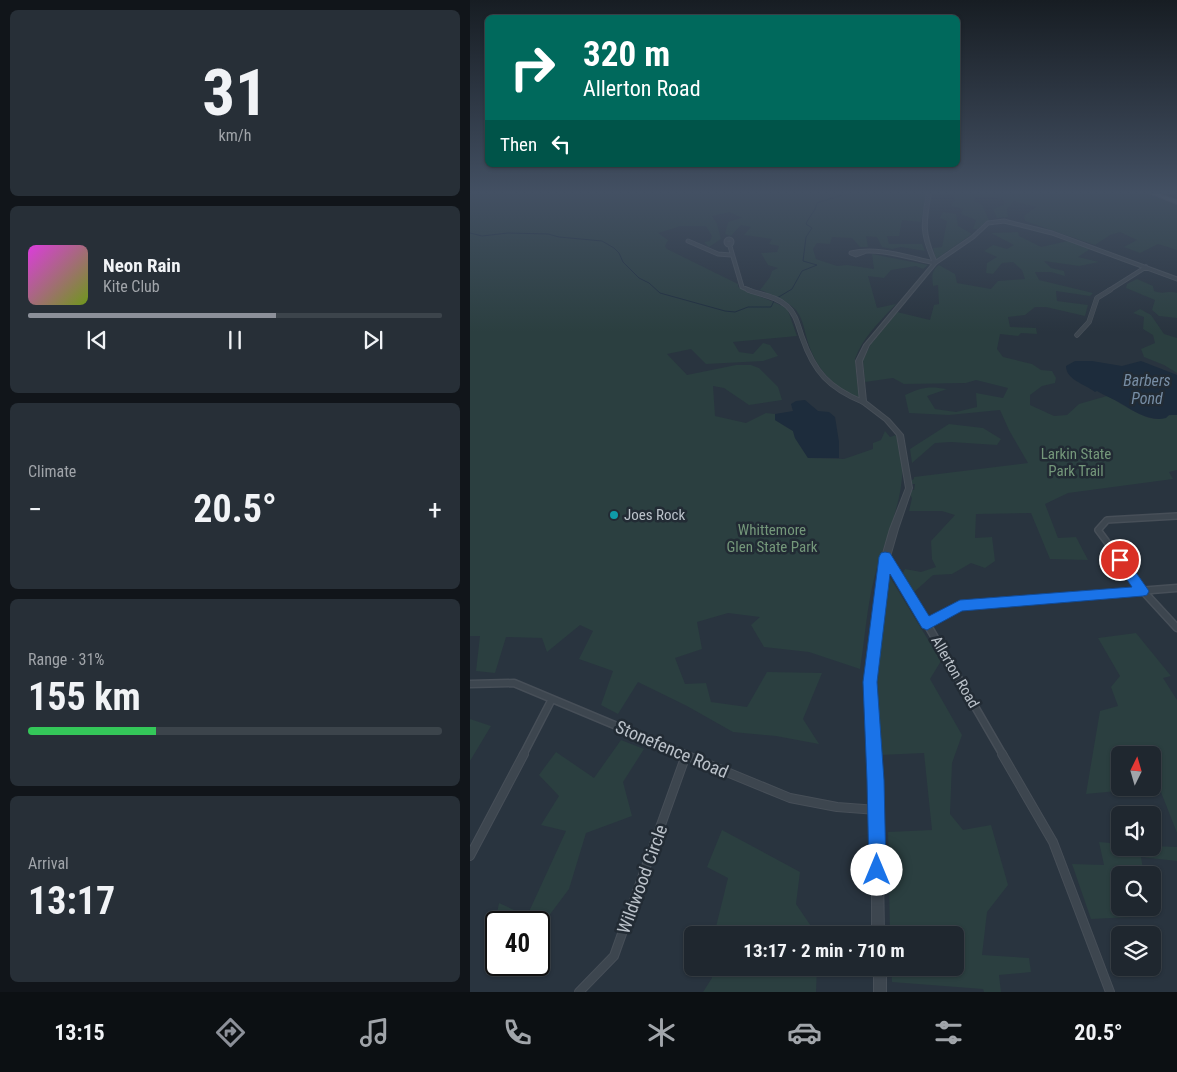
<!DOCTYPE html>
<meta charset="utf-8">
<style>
:root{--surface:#1f272f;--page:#272f37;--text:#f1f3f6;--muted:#a1a5aa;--line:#3c444b;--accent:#8c9099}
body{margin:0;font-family:"Roboto Condensed",sans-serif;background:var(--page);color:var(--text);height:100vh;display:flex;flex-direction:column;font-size:19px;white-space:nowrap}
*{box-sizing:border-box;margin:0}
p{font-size:16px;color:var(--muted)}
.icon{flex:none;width:28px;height:28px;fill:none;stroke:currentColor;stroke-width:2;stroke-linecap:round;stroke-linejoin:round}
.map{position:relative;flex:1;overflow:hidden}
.details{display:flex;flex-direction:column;gap:10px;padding:10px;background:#11151a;width:470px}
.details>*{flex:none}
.top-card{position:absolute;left:15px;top:15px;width:475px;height:152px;border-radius:8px;box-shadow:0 1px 4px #0004,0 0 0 1px var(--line);background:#00695c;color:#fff;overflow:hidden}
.needle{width:32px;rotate:5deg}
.controls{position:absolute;left:641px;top:746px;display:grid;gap:10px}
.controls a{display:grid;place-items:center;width:50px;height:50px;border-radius:8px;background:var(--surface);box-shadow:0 1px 4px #0004,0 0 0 1px var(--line);font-size:25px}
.speed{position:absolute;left:15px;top:911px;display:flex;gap:10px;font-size:25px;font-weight:700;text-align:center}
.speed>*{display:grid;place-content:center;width:65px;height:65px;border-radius:50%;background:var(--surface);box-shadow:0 1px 4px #0004,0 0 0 1px var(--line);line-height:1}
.speed .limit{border:2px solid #111;border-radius:8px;background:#fff;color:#111}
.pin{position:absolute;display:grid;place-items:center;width:42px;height:42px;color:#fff;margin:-21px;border:2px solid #fff;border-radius:50%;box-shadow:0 1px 5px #0007}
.me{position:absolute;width:55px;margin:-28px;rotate:0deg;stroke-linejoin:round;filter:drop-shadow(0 0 4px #0008)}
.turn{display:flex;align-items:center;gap:18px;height:105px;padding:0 15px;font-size:22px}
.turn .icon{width:65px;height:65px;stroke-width:2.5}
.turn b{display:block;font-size:35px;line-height:42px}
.then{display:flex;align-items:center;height:48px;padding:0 15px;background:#0003;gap:10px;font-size:19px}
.big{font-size:38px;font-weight:700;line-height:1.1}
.details .card{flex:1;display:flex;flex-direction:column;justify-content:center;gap:8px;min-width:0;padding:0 18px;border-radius:8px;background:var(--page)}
.details .dial{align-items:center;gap:0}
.dial b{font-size:65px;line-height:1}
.song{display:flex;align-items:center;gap:15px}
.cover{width:60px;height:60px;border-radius:8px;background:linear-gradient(135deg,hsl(300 70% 55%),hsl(80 70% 35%))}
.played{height:5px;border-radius:2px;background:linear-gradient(90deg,var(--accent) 60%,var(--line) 60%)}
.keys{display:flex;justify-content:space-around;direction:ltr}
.heat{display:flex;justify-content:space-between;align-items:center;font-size:28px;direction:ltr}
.charge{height:8px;border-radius:4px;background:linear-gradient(90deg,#34c759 31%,var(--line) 0)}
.trip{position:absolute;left:214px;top:926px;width:280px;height:50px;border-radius:8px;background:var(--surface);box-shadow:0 1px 4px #0004,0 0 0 1px var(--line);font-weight:700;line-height:50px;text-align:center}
.menu{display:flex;height:80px;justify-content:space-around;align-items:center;background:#0c1013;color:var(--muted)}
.menu .icon{width:35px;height:35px}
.menu .selected{color:var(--accent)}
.menu b{font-size:22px;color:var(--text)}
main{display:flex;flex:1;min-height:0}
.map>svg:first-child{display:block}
</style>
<main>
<section class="details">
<div class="card dial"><b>31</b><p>km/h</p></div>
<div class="card">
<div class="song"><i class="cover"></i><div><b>Neon Rain</b><p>Kite Club</p></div></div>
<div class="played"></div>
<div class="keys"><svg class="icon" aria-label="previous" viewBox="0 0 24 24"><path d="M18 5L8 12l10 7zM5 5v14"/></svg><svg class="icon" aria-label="pause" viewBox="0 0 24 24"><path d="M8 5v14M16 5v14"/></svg><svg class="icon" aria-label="next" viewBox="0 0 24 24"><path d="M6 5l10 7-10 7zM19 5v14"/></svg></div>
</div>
<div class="card"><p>Climate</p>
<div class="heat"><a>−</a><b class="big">20.5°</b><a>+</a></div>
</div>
<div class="card"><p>Range · 31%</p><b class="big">155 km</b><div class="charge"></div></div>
<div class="card"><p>Arrival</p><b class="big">13:17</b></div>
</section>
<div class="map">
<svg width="707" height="992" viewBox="0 0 707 992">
<rect width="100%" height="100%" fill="#29343f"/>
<path fill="#2b3f40" d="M0,193h456l-5,29 -19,-2 -3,16h-12l2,8h33l3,7 -24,-4 -9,2 -10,-2 -5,-10 -11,-1 2,11h-8l-8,-9 -20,-1 -2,7 -13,-1 -4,6 3,10 21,7 10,-1 27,4 -2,-15 56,11 -5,4 -7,-3 -25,4 -7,8 -16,-2 9,32 19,-4c-15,16 -34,34 -41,55l4,39c-27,-11 -44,-31 -52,-59 -3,-10 -4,-20 -11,-29 -8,-9 -20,-12 -31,-16l1,-2 -6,-2 10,-13 2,-6 6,-3 -10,-3 -7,-12 16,-1 2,-6 -10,-2 3,-5 -28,-4 7,-8 -10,-2 -10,11 -6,-2 3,-12 14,-4 -12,-6 -18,4 5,8 4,15 -12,8 -5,-5 6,-1 2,-5 -6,-10h-25l-23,7 10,7 -3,6 2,3 71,35v3l49,21 10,28 -64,6 6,10 14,2 10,-11 7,2 8,11 -15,5 -57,3 -15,-15 -24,5 20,21 49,-10h15l8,3 19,19 4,13 -33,5 -25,-17 -11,-2 2,30 31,7 20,-10 9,1v6l18,11 2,7 13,20 36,1 29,-10v-6l8,-3 4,-9 5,6 6,-2c19,45 -9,96 -21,140 -8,30 -10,63 -15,94l-51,-17 -45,-5 -13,-22 9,-8 -32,-4 -31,9 5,27 -27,9 10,26 21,-1 5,19 36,5 20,-35 55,1 -19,46 16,25 -43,-8 -43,-4 -46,-26 -49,-24 -20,32 -17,-9 12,-34 -34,-12 14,-28 -13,-6 -33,27 -5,-14 -36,-1 -11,36 -19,-2 4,-35h-10z
M483,193h190l34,11v46l-19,-6 -18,9 -16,-6 13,-7 -17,-8 -10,3 -15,10 -70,-24 -1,-5 12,-9 -22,-6 -7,8 1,8 -11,1 -4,-9 11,-4v-6l-27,-3 -3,5 8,4 7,15 -12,9h-4l3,-9 -15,-6 2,-5 -12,-3 4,-6z
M473,212l13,2 2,12 14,8 -36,25 -3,-11 9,-1 5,-26 -7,-3z
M548,232l1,4 22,11 27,-6 22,8 -12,8 21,5 -20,4 -35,-5 7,7 13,3 1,5 -14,-4h-16l4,8 54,13 -3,3 -34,-5 1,10 31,4 -3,11 -39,-9h-11l-10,8 -17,2 2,10 26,1 1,6 -16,-1 -3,3 -18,-2 -3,15 6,8 29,7 9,6 11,1 4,7 -1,5 -13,3 -12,9v10l24,11 13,-1 12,-11 28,-8c13,6 36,24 51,23 7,-1 11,-5 19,-4v55l-8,2 4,7 -105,14 -23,11 13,34 18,-1 12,23 -38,-1 -19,-46 -55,1 -1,24 17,-1 3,24 -10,7 -14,-5 -19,11 -19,1 -20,18 -12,-16 4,-8 16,3 15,-5 -4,-8 -1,-18 24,-26 -13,-4h-33l3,-13 -2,-3 1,-5h3l1,-6h-3v-4l2,-1v-2l114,-14 -19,-33 -9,-20 -51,5 -40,-2 -4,-18c17,-8 24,-9 42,-6l-20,7 8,13 21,3 21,-5 -1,-14 27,5 5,-10 -32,-8 -10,3 -62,1 -11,-6 -28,4 -2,-22 8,-16 26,-32 33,8 4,-15 5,-1 -1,-19 -5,1c-1,-8 -2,-16 6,-21l16,9 2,9 34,6 7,-8 27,-2 -3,-9 -9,-8 -11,1 -9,11 -7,-1 1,-10 10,-6 -13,-6 9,-6 14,4 7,-4 -23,-12z
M667,279l16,7 1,5c10,4 14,-1 23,2v25l-18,-2 -7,-6 3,-10 -29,-12 1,-4z
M670,309l11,6 13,19 13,4v35l-13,-8 -20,-8 -3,-8 14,-6 -2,-8 -10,-6 1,-12 -11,-4z
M479,424l34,4 18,11 -4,6 -46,-3 -16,1 -23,20 -2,-14z
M418,574l53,87 -11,18 32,56 -10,28 -2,51 13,16 28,-5 17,60 -21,27 -5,43 47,3 2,14 -32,3 2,17h-17l-1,-3 -91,-7 -1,-14h64v-33h-65l-2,-103 44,-2 -8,-77 -44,2 -4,-78z
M666,633l35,43 -8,2 14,22v133l-18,-46h-6l-1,-32h-32v33h28l-62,6 14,-83 18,-5 -7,-19 9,-11 -22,-38z
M0,719l21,7 -21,35z
M151,740l23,9 -21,33 9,34 -46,17 -17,56 -30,40v-7h-43v35l-10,12 13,-66 28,13 39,-85 -25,-6 18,-29 -20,-21 17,-23 38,26z
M252,830l78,42 -4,32 21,31h-103l14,-57 -21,-11z
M629,842l21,2v4h32l1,-2 24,1v14l-36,-4 3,18h-24v33h29l2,8 -60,3 -19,-55 32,1z
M242,968h105l-1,24h-113l9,-14z"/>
<path fill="#1d2c3c" d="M605,361h17l30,5 19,-5 36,14v40h-8l-3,3c-15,4 -31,-6 -44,-14 -8,-5 -17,-8 -25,-13l-2,1c-10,-8 -29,-12 -29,-26z
M335,400l13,11 11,1 6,5 4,25v16h-31l-13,-20 -2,-7 -18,-11v-6l18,-3 -2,-7 5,-3z"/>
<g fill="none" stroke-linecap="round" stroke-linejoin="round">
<path stroke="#1d2c3c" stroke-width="1" d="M0,233l12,3 26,-3 40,1 11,3 43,4 12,7 5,5 4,9 16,16 10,5 11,10 65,18 10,1 13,-5h23l3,-6
M307,298l15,-9 10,-18 15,-6 -14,-4 3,-24 6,-9 -6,-4c3,-8 10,-13 11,-21l31,-10"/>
<defs>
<path id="minor-far4" d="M256 242a3 3 0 1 1 6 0a3 3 0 1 1-6 0Z
M218,241l30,13 13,1
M259,243l13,44 9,4
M394,252l-8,3 -5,-2c26,-7 59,5 84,10l38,-26 15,-14 16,-2 48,12 125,46
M638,291l38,-24"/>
<path id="minor-far3" d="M278,290c13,5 28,6 39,16 9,8 11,20 15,31 12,35 27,51 61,65
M607,335l12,-13 8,-24 13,-8"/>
<path id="minor-far2" d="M415,557l5,8
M654,565l-26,-35 9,-10 70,-4"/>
<path id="minor-far1" d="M419,563l38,61 76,131
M653,563l20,28 34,37
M457,624l33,-19 217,-17
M0,684l44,-1 172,72
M53,755l29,-56"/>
<path id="minor" d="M213,754l107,44 47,9 40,3
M532,754l51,88 57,150
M0,856l54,-102
M109,992l35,-36 72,-201"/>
<path id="tertiary" d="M457,193h4c-6,32 -7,40 6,70l-68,82 -7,16 4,40 23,18 14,16 9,53 -14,41 -11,38 -13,103v31l8,109 2,125h-12v-125l-6,-109v-31l13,-103 11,-38 16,-41 -9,-53 -12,-14 -25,-19 -4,-41 8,-16 69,-82c-13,-30 -12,-38 -6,-70z
M404,968h12v24h-12z"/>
<path id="primary" d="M679,193h8l20,7v4z"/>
</defs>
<use href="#minor-far4" stroke="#474f58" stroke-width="5"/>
<use href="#minor-far3" stroke="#474f58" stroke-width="5.5"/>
<use href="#minor-far2" stroke="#474f58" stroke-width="8"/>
<use href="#minor-far1" stroke="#474f58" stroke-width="9"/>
<use href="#minor" stroke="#474f58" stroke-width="10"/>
<use href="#tertiary" stroke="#474f58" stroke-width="2"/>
<use href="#primary" stroke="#474f58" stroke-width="2"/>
<use href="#minor-far4" stroke="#3d464f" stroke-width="3"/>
<use href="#minor-far3" stroke="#3d464f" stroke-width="4"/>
<use href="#minor-far2" stroke="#3d464f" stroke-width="5"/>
<use href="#minor-far1" stroke="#3d464f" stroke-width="6"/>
<use href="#minor" stroke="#3d464f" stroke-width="8"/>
<use href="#tertiary" fill="#3d464f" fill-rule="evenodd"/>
<use href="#primary" fill="#5b656f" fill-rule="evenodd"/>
</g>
<linearGradient id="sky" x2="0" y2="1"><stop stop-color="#171d23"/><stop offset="0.58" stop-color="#435063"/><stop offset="1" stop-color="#435063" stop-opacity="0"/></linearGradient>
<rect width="707" height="332" fill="url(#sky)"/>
<path fill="#1a73e8" stroke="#114b97" d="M415,552l5,1 39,63 31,-16 172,-13 -18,-27 2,-3h9l24,34 -2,4 -4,1 -181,15 -35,19 -5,-2 -32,-54 -13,108 7,98 2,90 -2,6 -7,3 -6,-3 -2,-6 -2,-90 -4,-98 16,-125 2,-4z"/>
<circle fill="#0f9aa8" stroke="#222b34" stroke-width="2" cx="144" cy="515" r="5"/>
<g text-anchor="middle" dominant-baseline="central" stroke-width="5" stroke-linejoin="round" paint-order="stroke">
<g font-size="15" fill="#74977a" stroke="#222b34">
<text x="606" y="454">Larkin State<tspan x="606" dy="17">Park Trail</tspan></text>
<text x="302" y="530">Whittemore<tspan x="302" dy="17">Glen State Park</tspan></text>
</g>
<g font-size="15" fill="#bac1c9" stroke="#222b34" text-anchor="start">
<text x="154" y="515">Joes Rock</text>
</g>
<g font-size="15" fill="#bac1c9" stroke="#222b34">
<text transform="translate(485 672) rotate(60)">Allerton Road</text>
</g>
<g font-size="16" font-style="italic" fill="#778da4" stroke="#222b34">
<text x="677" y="380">Barbers<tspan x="677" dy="18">Pond</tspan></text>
</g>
<g font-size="18" fill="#bac1c9" stroke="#222b34">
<text transform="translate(202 749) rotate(23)">Stonefence Road</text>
<text transform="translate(172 879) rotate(-70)">Wildwood Circle</text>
</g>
</g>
</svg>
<div class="controls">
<a><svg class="needle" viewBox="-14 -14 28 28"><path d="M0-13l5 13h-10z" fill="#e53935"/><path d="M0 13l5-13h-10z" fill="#a1a5aa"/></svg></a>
<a><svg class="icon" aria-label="sound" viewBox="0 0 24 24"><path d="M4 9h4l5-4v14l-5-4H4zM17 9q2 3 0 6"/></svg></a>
<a><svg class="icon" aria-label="search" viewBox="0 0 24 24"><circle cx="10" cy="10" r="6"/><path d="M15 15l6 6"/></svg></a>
<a><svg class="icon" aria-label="layers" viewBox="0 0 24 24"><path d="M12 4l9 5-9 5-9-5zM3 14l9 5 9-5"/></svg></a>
</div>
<div class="speed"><div class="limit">40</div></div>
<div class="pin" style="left:650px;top:560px;background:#d93025"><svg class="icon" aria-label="arrive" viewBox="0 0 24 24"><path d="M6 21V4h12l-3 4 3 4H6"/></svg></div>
<svg class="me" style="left:407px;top:870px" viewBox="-20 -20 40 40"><circle r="19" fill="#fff"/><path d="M0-13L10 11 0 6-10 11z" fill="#1a73e8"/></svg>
<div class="trip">13:17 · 2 min · 710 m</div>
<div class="top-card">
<div class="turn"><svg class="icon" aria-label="right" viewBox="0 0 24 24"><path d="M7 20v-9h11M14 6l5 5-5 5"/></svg><div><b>320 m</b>Allerton Road</div></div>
<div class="then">Then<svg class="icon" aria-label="left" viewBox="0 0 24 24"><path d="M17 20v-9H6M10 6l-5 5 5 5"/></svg></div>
</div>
</div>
</main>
<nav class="menu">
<b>13:15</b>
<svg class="icon selected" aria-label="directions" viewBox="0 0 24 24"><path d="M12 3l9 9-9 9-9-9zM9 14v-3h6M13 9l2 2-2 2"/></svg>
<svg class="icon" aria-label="music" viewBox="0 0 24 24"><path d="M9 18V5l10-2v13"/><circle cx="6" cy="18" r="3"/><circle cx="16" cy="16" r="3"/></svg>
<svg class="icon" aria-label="phone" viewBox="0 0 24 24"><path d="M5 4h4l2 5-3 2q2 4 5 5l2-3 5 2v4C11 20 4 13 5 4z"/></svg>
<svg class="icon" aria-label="climate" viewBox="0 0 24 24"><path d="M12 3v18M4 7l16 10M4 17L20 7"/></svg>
<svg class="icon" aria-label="car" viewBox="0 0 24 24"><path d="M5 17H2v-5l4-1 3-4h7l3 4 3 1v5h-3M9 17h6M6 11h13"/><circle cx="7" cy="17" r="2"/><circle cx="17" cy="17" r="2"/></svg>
<svg class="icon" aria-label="filters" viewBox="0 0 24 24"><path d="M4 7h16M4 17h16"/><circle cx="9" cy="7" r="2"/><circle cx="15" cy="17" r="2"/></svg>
<b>20.5°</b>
</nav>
